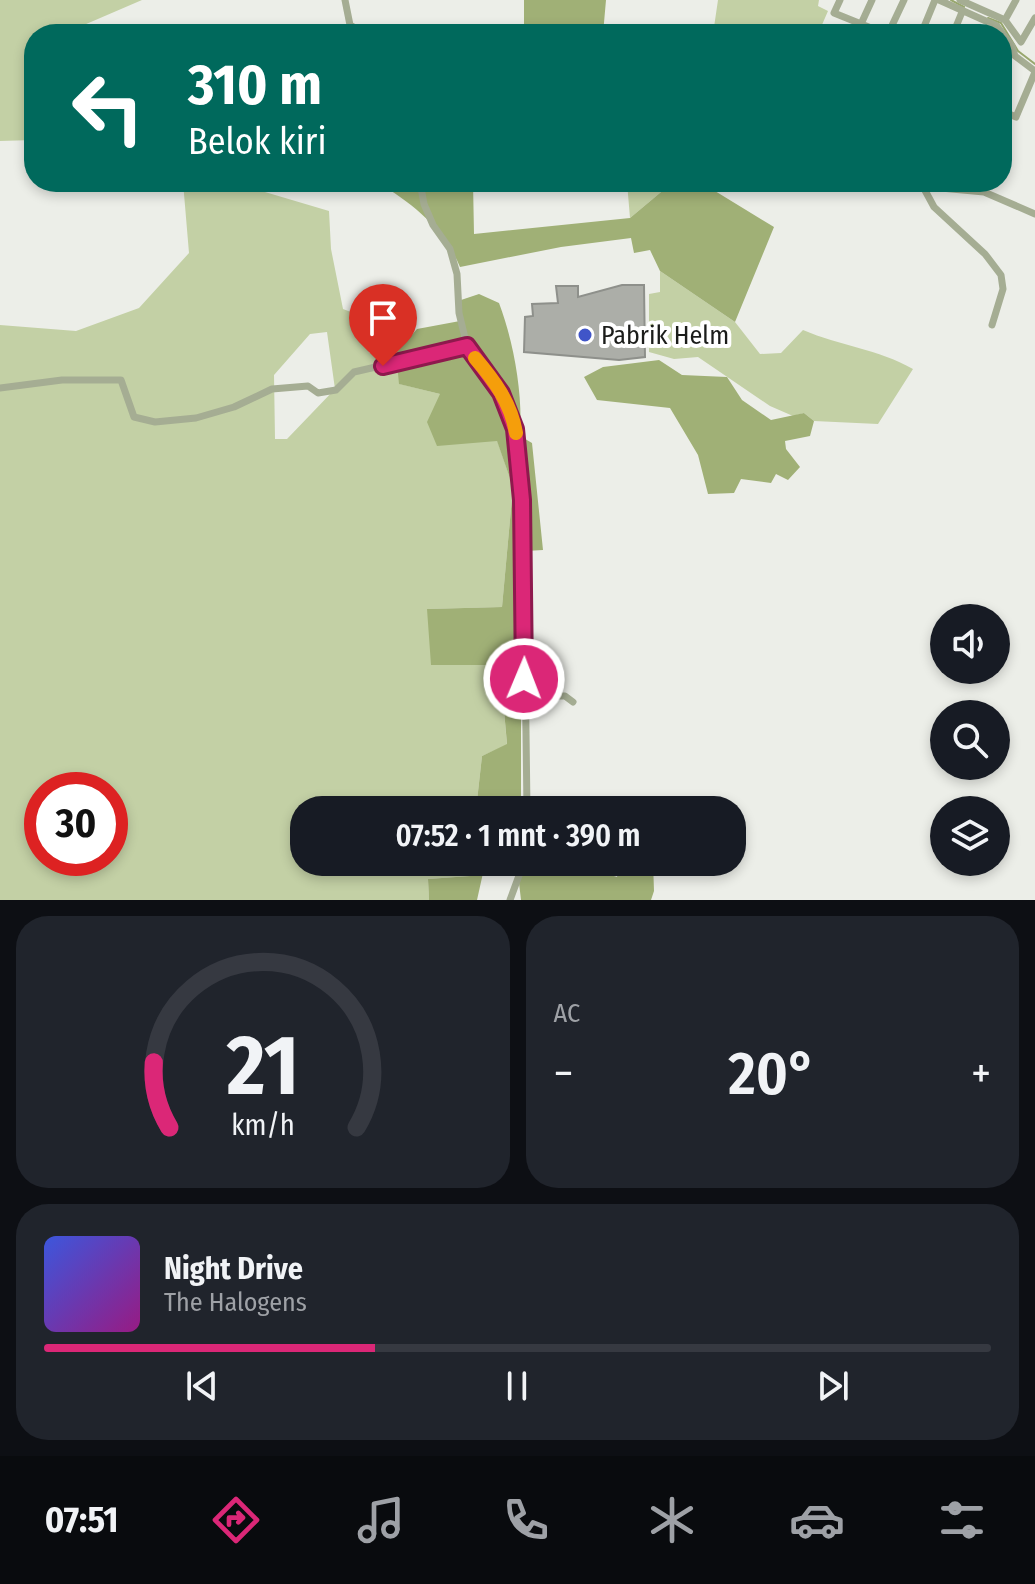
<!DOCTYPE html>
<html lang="id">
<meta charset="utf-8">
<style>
:root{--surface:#171b24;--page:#20242c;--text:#f1f3f6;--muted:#9ea1a6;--line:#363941;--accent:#db2777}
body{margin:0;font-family:"Fira Sans Condensed",sans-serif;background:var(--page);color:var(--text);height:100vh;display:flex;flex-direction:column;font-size:30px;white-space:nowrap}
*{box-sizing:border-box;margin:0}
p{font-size:26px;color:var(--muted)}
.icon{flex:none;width:44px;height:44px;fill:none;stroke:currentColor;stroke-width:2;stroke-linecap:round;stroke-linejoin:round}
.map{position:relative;height:900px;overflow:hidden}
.side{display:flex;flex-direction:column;gap:16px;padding:16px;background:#0d0f14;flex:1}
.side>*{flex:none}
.banner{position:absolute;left:24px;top:24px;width:988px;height:168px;border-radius:32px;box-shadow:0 4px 12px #0003;background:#00695c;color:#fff;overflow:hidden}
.controls{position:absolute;left:930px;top:604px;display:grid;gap:16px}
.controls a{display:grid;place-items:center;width:80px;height:80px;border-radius:50%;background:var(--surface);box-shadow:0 4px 12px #0003;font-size:40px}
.speed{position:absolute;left:24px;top:772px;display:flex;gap:16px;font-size:40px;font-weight:700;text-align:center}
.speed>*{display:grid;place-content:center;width:104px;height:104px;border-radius:50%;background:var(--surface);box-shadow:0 4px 12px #0003;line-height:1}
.speed .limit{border:12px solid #d22;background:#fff;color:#111}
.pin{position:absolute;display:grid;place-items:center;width:68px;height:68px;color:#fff;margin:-82px -34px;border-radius:50% 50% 50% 0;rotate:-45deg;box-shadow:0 0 8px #0007}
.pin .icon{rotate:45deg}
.me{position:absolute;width:88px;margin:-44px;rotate:1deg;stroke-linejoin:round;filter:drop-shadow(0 0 6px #0008)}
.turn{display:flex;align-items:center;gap:28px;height:168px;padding:0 32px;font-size:36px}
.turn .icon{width:104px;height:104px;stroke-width:2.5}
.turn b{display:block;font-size:56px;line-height:68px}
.big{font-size:60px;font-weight:600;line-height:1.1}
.side .tile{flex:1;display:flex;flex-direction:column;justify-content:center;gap:12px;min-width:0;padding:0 28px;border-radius:32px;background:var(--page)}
.side .dial{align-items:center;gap:0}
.dial svg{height:208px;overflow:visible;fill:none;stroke:var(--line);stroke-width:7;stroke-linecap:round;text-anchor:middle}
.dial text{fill:var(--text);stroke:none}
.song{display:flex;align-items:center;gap:24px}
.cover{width:96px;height:96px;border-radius:12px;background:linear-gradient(135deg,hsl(230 70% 55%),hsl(310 70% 35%))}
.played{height:8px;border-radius:4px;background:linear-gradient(90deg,var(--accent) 35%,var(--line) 35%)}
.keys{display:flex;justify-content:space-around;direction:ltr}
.heat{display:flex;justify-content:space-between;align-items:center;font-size:44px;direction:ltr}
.side .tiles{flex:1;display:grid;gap:16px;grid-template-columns:1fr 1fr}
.tile:last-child{grid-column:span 2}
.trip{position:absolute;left:290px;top:796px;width:456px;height:80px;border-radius:32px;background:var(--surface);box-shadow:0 4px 12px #0003;font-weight:600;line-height:80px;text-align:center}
.dock{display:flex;height:128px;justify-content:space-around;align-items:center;background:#090b0e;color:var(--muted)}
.dock .icon{width:56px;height:56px}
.dock .current{color:var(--accent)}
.dock b{font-size:36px;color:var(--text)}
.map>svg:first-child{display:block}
</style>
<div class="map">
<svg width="1035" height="900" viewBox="0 0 1035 900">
<rect width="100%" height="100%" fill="#eceee8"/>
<path fill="#c3d0a5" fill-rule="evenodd" d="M0,0h142l-79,34h-29v106l-34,1z
M718,0h101l-1,6 10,5 -10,23h-105z
M183,182h48l98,29 2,38 12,60 21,8 5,36h27l4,31 40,10 57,46 16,47 -11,120 -75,2 73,56 7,80 -25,11 -6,54h-172v52h167l-1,14 -42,3 1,21h-429v-575l76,6 63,-23 50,-55zM327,332l8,57 -48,50h-12l-1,-64 36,-41zM42,790h68v68h-68z
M627,182h46l-43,36z
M660,271l75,51 25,32 21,-1 22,-23c37,16 75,19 110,39l-35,55 -64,-3 -10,-8 -11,3 -23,-10 -72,-49 -24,2 -25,-7v-58l11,-2z"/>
<path fill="#a0b076" d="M524,0h82l-3,34h-79z
M377,182h96l1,52 156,-16 43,-36h43l-1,9 59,36 -39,95 -75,-51 -10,-21 -16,3 -3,-15 -70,9 -101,20c-17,-40 -47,-63 -83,-85z
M479,294l20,9c15,40 24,91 21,133l12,7 11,107 -17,1 -5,64v195h-45l6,-54 25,-12 -7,-79h-69l-4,-56 75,-2 11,-120 -16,-46 -60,5 -10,-24 13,-28 -41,-10 -3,-31 21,-24 43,-8 -2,-20z
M659,360l23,15 45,2 15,23 29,20 33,-7 10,8 -4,15 -25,5 1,8 14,18 -12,13 -12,-6 -5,9 -30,-4 -7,14 -26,1 -10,-39 -28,-47 -73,-8 -13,-23 19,-10z
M471,862h100l46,15 4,-15h32l1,29 -3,9h-130l-3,-26 -33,-10 -8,36h-48l-1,-21 42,-3z"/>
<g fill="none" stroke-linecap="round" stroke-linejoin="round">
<path stroke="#98a76e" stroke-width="2" d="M951,0l13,7
M988,18l13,5 17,28 17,13"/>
</g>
<path fill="#acaea8" stroke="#8e908b" stroke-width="2" d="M622,285h22l1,72 -26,3 -95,-8 1,-35 8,-1 -1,-12 26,-1 -2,-17h22v11z"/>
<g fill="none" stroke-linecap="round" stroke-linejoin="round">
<path stroke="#a5ad93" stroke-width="7" d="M345,0l5,25 15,9
M840,0l-6,13 52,21
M939,0l58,26 15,20 3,10 20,15
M960,0l45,20 16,22 14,-24
M1005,20l11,-20
M861,24l11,-24
M888,34l16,-34
M921,34l14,-34
M953,34l9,-22
M1002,71l9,-24
M1002,111l14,6 19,-45
M420,182l4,22 9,21 17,24 7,25 2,39 8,33 34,47 14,36 9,148 3,233
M921,183l13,24 51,47 16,21 2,14 -11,36
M922,183l8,4 54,5 51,22
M0,388l62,-8h59l13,37 21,5 41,-4 38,-11 38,-18 36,-3 10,7 18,-3 18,-18 113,-26
M524,696h41l8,6
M510,900l14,-38"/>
</g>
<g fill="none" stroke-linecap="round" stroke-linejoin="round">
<defs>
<path id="route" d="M383,366l84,-20 34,47 14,36 7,71 2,179"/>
</defs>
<use href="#route" stroke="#8e194d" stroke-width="20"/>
<use href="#route" stroke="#db2777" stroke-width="14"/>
<path stroke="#f59e0b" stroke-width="14" d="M475,358c19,22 36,45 41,75"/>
</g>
<circle fill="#4055c8" stroke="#fff" stroke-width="3" cx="585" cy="335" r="8"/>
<g text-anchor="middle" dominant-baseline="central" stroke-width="8" stroke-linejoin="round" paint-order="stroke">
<g font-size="26" fill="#1b1c1a" stroke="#fff" text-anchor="start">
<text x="601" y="335">Pabrik Helm</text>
</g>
</g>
</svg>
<div class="controls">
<a><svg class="icon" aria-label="sound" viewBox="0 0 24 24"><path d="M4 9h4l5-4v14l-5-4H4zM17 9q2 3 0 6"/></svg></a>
<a><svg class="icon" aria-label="search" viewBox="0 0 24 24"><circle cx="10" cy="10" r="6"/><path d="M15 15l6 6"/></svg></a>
<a><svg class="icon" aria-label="layers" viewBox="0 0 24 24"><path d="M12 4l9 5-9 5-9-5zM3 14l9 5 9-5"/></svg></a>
</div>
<div class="speed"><div class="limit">30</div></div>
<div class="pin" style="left:383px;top:366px;background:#d93025"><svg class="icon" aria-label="arrive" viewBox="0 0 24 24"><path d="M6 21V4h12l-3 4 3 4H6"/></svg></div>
<svg class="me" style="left:524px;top:679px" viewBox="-20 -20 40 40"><circle r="17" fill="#db2777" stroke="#fff" stroke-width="3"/><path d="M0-11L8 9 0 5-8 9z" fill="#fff"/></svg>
<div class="trip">07:52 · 1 mnt · 390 m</div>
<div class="banner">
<div class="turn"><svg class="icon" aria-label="left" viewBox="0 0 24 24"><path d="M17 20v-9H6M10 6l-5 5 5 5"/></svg><div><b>310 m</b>Belok kiri</div></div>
</div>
</div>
<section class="side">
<div class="tiles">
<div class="tile dial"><svg viewBox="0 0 100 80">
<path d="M14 69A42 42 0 1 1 86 69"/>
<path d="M14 69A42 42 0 0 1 8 44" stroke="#db2777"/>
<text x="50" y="56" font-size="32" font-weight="700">21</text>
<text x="50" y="72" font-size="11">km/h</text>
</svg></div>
<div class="tile"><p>AC</p>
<div class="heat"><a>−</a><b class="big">20°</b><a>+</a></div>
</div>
<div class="tile">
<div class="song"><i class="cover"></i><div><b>Night Drive</b><p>The Halogens</p></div></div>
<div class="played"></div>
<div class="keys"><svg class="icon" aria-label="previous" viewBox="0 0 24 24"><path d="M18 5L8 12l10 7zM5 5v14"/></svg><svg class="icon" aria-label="pause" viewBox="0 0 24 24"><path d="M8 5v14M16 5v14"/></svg><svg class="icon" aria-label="next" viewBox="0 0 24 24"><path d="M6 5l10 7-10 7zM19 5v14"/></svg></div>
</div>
</div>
</section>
<nav class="dock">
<b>07:51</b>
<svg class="icon current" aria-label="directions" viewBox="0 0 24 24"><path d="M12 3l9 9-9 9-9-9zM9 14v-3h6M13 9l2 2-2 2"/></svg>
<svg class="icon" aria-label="music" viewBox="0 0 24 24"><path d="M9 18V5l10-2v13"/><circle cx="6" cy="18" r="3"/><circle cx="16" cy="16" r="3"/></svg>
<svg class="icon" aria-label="phone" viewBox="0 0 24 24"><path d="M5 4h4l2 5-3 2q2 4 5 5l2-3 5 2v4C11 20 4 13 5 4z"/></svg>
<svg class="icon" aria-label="climate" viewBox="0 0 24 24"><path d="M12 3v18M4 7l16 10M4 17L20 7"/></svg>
<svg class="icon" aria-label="car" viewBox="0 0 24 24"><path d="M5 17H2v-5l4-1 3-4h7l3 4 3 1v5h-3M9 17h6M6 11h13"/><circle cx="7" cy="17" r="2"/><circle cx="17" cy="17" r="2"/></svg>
<svg class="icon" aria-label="filters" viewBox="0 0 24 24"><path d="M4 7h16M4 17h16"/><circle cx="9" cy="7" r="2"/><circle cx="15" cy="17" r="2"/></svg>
</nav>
